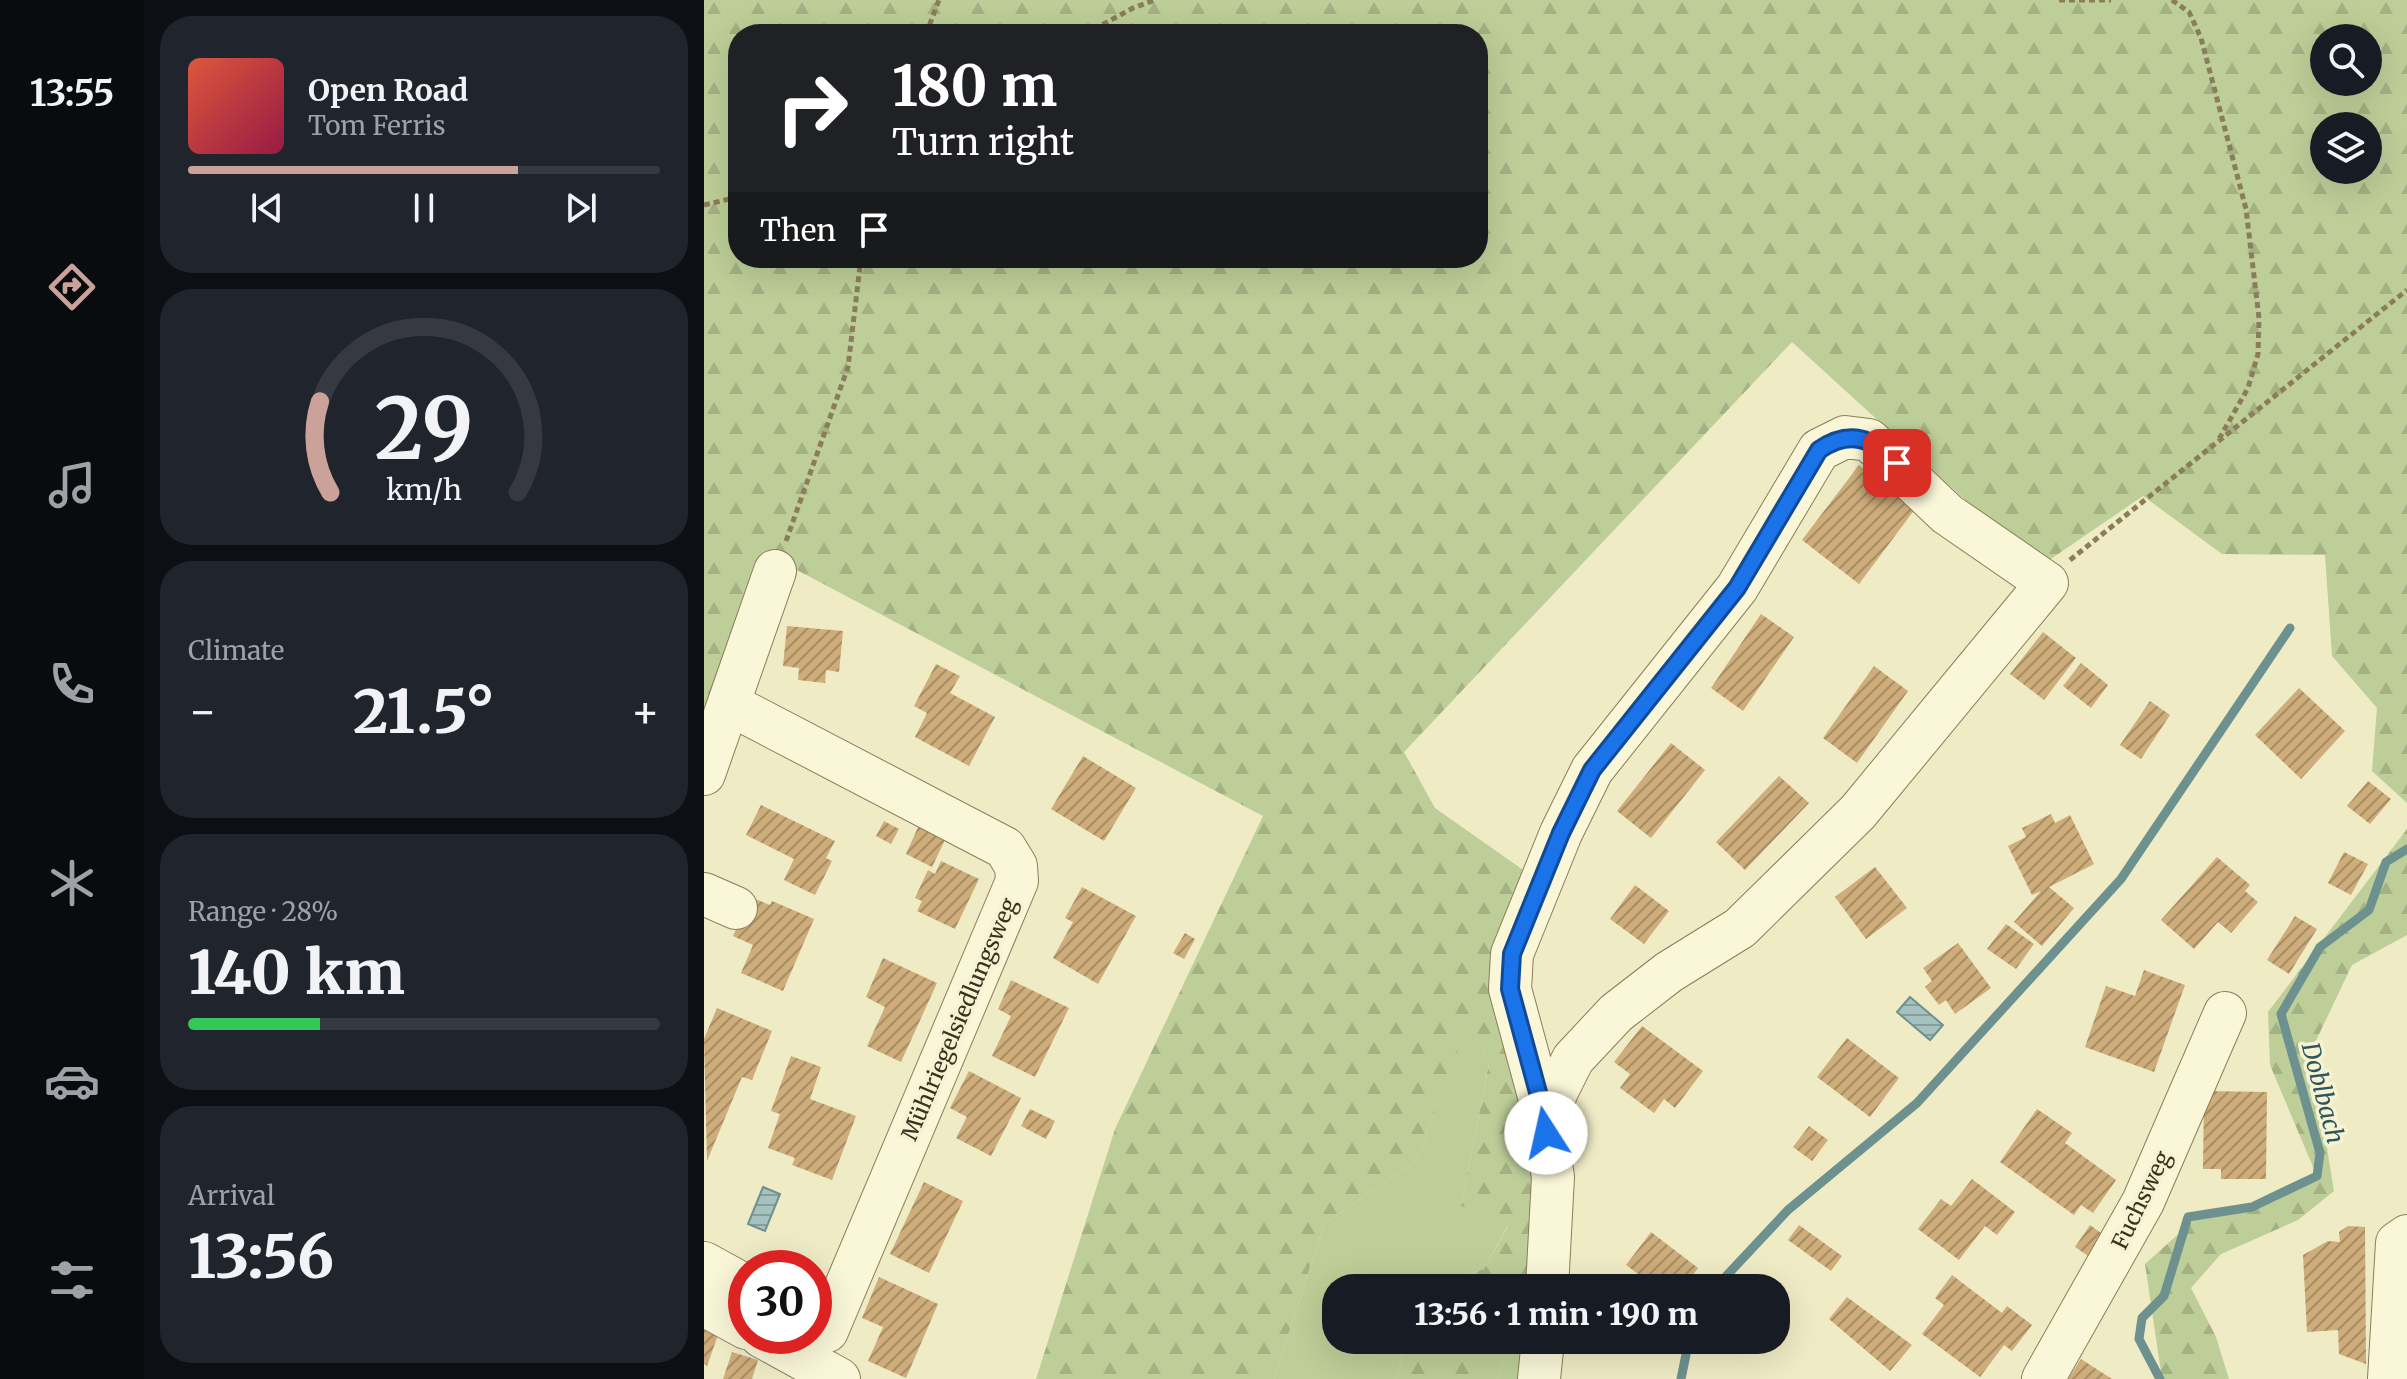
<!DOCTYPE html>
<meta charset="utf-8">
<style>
:root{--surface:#171b24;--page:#20242c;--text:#f1f3f6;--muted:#9ea1a6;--line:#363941;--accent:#caa29a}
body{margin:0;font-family:Merriweather,serif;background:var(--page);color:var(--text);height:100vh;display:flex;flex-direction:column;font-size:30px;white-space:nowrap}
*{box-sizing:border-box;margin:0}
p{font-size:26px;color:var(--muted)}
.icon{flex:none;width:44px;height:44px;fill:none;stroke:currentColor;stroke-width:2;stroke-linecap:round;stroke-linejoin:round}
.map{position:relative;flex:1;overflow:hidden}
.drawer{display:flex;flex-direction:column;gap:16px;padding:16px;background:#0d0f14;width:560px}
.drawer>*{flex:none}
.hud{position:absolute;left:24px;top:24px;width:760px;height:244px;border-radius:32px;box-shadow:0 8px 32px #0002;background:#202124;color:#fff;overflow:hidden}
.controls{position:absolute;left:1606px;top:24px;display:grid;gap:16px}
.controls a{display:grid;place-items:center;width:72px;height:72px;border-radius:50%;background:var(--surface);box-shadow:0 8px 32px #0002;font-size:40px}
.speed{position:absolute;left:24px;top:1250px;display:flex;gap:16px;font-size:40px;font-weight:700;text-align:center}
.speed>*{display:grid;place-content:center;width:104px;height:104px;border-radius:50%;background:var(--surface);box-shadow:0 8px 32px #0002;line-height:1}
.speed .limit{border:12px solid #d22;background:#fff;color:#111}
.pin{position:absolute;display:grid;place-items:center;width:68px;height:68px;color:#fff;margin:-34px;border-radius:16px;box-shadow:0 4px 12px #0006}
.me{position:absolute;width:88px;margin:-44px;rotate:350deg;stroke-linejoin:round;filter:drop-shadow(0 0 6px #0008)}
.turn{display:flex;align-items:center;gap:28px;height:168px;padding:0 32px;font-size:36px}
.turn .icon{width:104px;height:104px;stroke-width:2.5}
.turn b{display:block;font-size:56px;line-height:68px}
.then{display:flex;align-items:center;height:76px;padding:0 32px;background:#0003;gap:16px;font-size:30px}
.big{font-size:60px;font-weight:800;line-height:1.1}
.drawer .widget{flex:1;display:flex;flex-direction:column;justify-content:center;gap:12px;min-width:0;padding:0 28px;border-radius:32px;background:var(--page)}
.drawer .dial{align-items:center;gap:0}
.dial svg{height:208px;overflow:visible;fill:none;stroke:var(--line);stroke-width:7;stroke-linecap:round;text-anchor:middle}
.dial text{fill:var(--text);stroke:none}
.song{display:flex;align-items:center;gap:24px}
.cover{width:96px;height:96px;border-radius:12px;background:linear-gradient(135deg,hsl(10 70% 55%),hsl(340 70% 35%))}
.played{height:8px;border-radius:4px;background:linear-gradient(90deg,var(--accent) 70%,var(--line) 70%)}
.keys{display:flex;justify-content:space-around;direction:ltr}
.heat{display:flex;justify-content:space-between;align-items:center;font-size:44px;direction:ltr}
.charge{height:12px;border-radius:6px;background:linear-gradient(90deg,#34c759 28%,var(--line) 0)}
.trip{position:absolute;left:618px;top:1274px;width:468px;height:80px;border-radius:32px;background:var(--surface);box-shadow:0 8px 32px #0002;font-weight:800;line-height:80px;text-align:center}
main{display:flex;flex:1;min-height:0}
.tab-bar{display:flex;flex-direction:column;width:144px;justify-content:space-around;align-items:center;background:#090b0e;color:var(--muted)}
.tab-bar .icon{width:56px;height:56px}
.tab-bar .current{color:var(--accent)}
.tab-bar b{font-size:36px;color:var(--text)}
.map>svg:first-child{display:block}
</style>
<main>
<nav class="tab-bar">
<b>13:55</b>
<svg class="icon current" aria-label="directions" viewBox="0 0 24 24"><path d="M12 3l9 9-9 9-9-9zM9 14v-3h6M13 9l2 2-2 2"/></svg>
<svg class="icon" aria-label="music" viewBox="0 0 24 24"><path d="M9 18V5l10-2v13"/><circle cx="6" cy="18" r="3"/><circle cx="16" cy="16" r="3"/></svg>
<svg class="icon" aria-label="phone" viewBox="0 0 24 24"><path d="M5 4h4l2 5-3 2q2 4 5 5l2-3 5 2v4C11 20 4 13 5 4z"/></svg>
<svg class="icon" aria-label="climate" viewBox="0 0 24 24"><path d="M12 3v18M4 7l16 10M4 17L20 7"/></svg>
<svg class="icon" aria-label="car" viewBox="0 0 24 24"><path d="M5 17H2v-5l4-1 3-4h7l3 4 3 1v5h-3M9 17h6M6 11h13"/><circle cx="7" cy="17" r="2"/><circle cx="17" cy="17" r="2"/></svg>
<svg class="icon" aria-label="filters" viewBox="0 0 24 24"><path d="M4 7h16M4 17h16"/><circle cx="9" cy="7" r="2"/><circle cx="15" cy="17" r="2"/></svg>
</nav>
<section class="drawer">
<div class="widget">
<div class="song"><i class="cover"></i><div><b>Open Road</b><p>Tom Ferris</p></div></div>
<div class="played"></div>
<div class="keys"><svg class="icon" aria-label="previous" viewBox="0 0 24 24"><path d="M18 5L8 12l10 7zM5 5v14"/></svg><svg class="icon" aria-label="pause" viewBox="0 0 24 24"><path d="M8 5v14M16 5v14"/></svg><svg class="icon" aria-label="next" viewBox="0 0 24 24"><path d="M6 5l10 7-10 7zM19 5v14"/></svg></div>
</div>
<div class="widget dial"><svg viewBox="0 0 100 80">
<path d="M14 69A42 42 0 1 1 86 69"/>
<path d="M14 69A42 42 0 0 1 10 34" stroke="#caa29a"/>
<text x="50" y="56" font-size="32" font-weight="700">29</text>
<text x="50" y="72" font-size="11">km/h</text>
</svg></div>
<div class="widget"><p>Climate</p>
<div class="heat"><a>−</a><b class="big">21.5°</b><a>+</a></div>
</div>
<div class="widget"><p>Range · 28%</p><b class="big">140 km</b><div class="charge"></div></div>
<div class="widget"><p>Arrival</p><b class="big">13:56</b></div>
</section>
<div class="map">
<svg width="1703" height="1379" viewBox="0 0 1703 1379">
<defs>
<pattern id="forest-firs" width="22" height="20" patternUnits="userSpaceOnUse" patternTransform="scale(2)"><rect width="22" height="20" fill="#bdce98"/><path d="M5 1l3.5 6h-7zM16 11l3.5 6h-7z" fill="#a3b183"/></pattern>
<pattern id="water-rules" width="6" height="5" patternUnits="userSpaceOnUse" patternTransform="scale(2)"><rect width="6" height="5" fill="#a6c2c0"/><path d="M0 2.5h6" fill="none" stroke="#889e9b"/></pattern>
<pattern id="building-hatch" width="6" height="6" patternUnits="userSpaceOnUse" patternTransform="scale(2)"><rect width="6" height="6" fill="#cead7a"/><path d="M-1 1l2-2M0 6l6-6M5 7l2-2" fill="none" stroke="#a88d63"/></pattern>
</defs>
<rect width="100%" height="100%" fill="#efebc5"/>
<path fill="#bdce98" d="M765,1019l20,44 -28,143 47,19 -24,44 -56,19h-92v52h71l-11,39h-122l50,-155 93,-64z
M809,1340h15l3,39h-34z"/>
<path fill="url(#forest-firs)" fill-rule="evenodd" d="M0,0h1703v803l-35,-32 5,-63 -45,-52 -7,-101 -103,-1 -79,-58 -104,71 -247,-225 -388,410 31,56 98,69 -28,79 27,144 3,188h-107l56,-19 24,-43 -47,-20 28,-143 -20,-43 -52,140 -93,64 -50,155h-238l79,-250 148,-313 -470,-248 -89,150zM34,34h740v224h-740zM1620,38h44v44h-44zM1620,126h44v44h-44z
M1703,829v106l-55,30 -41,86 23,140 -36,29 -77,34 -30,34 25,49 13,42h-67l-17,-115 60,-54 68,-8 43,-28 -46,-109 -2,-53z
M703,1340h106l-16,39h-101z"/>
<path fill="url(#water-rules)" stroke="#6d918f" stroke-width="2" d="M1206,997l33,28 -13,15 -33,-28z
M59,1187l17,7 -15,37 -17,-7z"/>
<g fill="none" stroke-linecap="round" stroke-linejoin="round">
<path stroke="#6d918f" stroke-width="9" d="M1011,1288l73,-78 129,-107 204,-224 169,-251
M977,1379l8,-39
M1456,1379l-21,-40 3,-21 22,-22 24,-79 64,-10 65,-31 3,-23 -39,-139 39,-67 49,-37 17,-48 21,-13"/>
</g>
<path fill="url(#building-hatch)" d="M1155,465l56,44 -56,75 -57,-44z
M1057,614l33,23 -51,74 -32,-23z
M83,626l56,5 -4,41 -13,-2 -1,13 -27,-3 1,-12 -16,-2z
M1339,632l33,26 -32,42 -34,-26z
M1377,663l27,22 -17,23 -28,-22z
M232,664l24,12 -10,17 45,24 -26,49 -54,-29 12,-24 -13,-7z
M1170,666l34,25 -51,72 -34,-25z
M1595,688l46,43 -44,48 -46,-44z
M1446,701l20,14 -29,44 -21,-14z
M967,743l34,27 -54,68 -34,-27z
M379,756l53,32 -32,53 -53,-32z
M1075,776l30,27 -64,67 -29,-28z
M1664,781l23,18 -21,25 -23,-18z
M57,805l74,36 -9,17 6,3 -17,34 -31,-15 10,-21 -48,-24z
M1347,814l4,9 15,-8 24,49 -45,23 25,21 -32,38 -28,-24 27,-31 -9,4 -24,-49 18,-9 -4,-9z
M180,821l15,8 -8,15 -15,-8z
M215,825l27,13 -14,29 -26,-13z
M1640,852l24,12 -17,31 -23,-12z
M1513,857l33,28 -5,6 13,11 -27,31 -13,-11 -24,27 -33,-29z
M237,861l38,18 -24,50 -38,-18 5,-10 -7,-3 13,-28 7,4z
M1171,867l32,41 -41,31 -31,-42z
M931,885l34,26 -25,33 -34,-25z
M378,887l54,29 -38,68 -45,-26 20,-36 -8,-4z
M46,897l20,8 2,-4 42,18 -31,72 -42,-18 12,-28 -20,-9z
M1591,916l22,13 -28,45 -22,-14z
M1302,924l28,20 -18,25 -29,-20z
M481,933l10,6 -11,20 -11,-6z
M1254,943l33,45 -36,26 -9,-14 -7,5 -14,-18 7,-6 -9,-13z
M179,958l54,25 -36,79 -34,-16 18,-39 -19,-10z
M1440,970l41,15 -31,87 -69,-25 21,-61 29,10z
M307,980l58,28 -34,69 -43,-21 19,-40 -13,-7z
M13,1008l55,23 -20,49 -10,-3 -35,84 -3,-122z
M938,1026l61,45 -28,37 -11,-9 -10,14 -34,-25 10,-14 -16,-12z
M1143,1038l52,40 -29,39 -53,-40z
M87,1056l30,11 -11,32 46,17 -24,64 -40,-15 3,-7 -27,-10 12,-34 -9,-3z
M265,1071l52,27 -30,58 -35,-18 11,-21 -17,-9z
M1500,1091l63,1 -1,87h-45v-10h-18z
M326,1109l25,12 -9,18 -25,-13z
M1333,1109l35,24 -7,10 51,37 -23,33 -12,-8 -7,10 -74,-53z
M1105,1126l19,14 -16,21 -19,-14z
M1268,1179l43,33 -18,23 -12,-9 -26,34 -41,-31 23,-30 10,7z
M220,1182l39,19 -34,72 -39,-19z
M1095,1225l43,31 -11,15 -43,-31z
M1386,1225l18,13 -14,22 -19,-13z
M1644,1226l17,1 1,137 -27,-10 -1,-24 -31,2 -4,-77 25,-14 12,1 -1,-10z
M947,1232l47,36 -15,20h-26l-31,-23z
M1248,1275l50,38 5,-7 25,19 -20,26 -8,-6 -24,32 -58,-43 22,-29 -9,-7z
M175,1277l59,27 -32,74 -38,-17 15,-34 -21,-9z
M1143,1297l65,48 -22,26 -61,-52z
M0,1330l14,5 -11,31 -3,-2z
M28,1352l26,8 -6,19h-29z
M1377,1359l31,20h-44z"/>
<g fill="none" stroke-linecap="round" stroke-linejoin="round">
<defs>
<path id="minor" d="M25,704l276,144 11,18 1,15 -190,450 -13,-7
M0,774l71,-203
M0,894l32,14
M0,1263l42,23
M843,1288l6,-111 -7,-44 10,-40 17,-34 43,-46 53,-41 71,-44 118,-116 189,-229 -100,-69 -78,-74 -24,-3 -26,13 -82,138 -145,182 -31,63 -49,121 -2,35 29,107 12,17
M0,1305l42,23
M57,1336l78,43
M835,1379l4,-39
M1339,1379l100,-177 82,-189
M1685,1379l8,-136 10,-7"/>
</defs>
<use href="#minor" stroke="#8b7d5a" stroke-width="44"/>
<path stroke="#8b7d5a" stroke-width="5" stroke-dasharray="6 4" stroke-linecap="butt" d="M1355,0h52
M1468,0l17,12 12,26 45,171 13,109 -1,36 -10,34 -29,51
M222,34l13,-34
M381,34l48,-26 22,-8
M0,205l34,-8
M82,541l62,-174 13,-109
M1366,560l337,-270"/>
<use href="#minor" stroke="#faf6d8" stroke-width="42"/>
</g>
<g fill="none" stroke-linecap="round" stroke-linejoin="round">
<defs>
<path id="route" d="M842,1133l5,-20 -12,-17 -29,-107 2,-35 49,-121 31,-63 145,-182 82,-138c31,-21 53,-12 78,13"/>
</defs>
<use href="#route" stroke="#114b97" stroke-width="20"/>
<use href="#route" stroke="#1a73e8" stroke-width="14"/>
</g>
<g text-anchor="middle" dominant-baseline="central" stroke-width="7" stroke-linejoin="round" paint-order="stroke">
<g font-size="22" fill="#3a311e" stroke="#f6f3d4">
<text transform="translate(255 1019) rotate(-67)">Mühlriegelsiedlungsweg</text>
<text transform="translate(1437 1200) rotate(-64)">Fuchsweg</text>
</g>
<g font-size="24" font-style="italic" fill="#2d555a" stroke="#f6f3d4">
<text transform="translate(1619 1093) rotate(75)">Doblbach</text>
</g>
</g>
</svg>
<div class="controls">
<a><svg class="icon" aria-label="search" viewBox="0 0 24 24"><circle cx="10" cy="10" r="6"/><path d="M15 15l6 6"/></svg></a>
<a><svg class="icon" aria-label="layers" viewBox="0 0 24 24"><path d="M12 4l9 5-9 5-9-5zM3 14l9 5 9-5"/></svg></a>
</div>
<div class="speed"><div class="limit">30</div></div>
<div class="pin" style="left:1193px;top:463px;background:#d93025"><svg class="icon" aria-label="arrive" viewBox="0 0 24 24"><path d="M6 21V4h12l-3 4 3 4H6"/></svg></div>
<svg class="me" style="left:842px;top:1133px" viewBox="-20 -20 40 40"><circle r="19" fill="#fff"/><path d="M0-13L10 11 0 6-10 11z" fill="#1a73e8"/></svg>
<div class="trip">13:56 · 1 min · 190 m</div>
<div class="hud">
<div class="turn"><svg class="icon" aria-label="right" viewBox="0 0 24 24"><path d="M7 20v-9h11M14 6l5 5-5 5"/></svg><div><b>180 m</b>Turn right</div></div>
<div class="then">Then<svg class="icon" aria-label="arrive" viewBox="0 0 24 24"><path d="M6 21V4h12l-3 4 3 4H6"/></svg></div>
</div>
</div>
</main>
